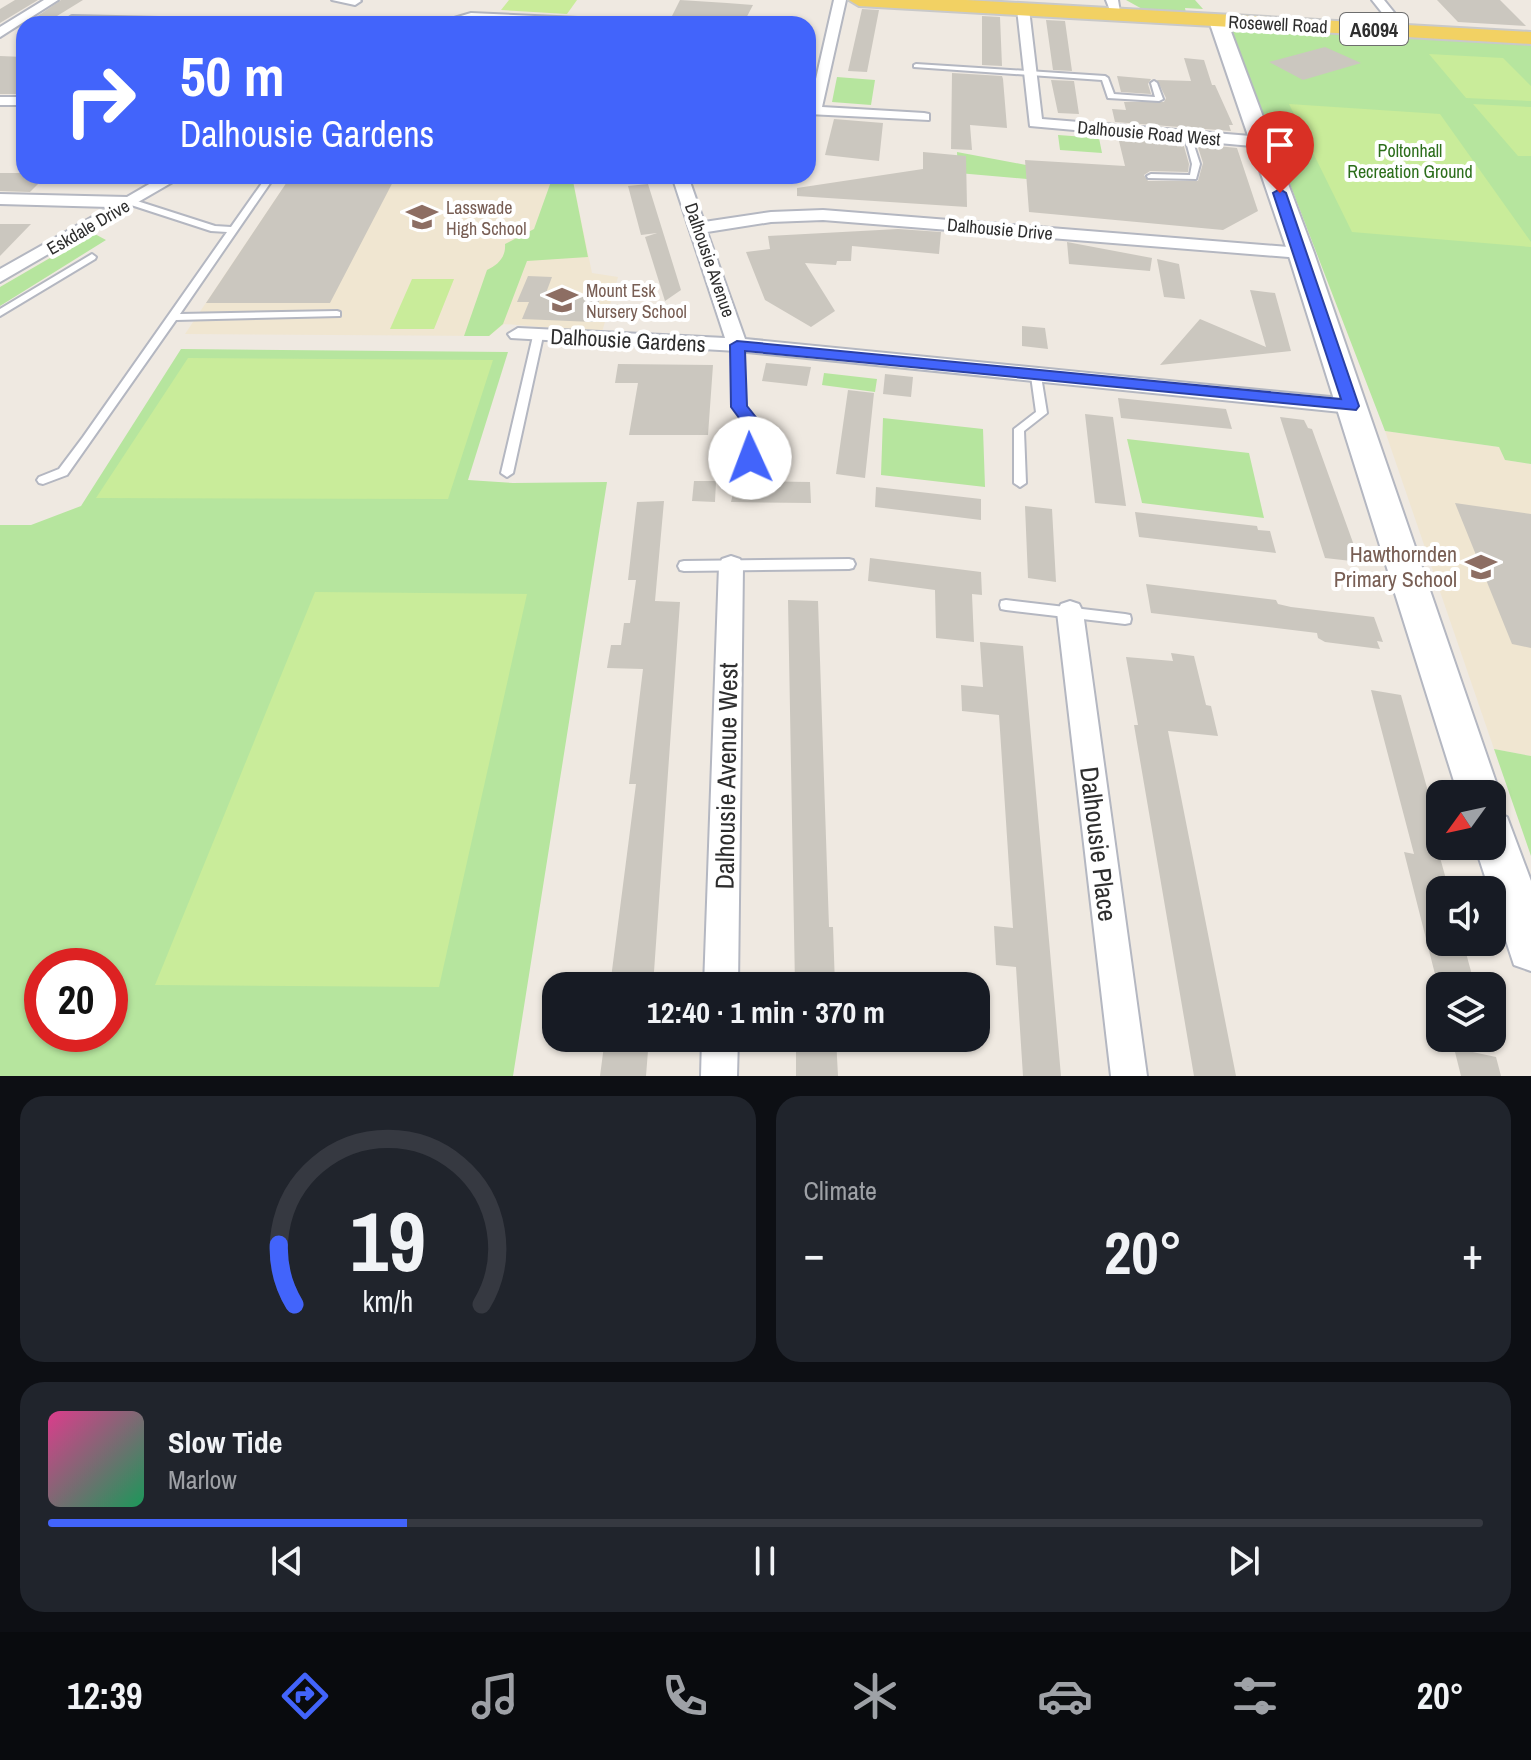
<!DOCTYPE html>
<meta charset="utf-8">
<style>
:root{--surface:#171b24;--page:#20242c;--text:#f1f3f6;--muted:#9ea1a6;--line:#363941;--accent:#4264fb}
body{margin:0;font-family:"Archivo Narrow",sans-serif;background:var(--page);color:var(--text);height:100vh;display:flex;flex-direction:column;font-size:30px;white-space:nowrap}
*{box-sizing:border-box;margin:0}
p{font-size:26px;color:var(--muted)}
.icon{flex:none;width:44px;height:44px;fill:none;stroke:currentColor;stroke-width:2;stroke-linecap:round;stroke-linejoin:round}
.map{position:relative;height:1076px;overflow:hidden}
.details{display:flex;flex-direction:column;gap:20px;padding:20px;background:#0d0f14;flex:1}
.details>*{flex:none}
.banner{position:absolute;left:16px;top:16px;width:800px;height:168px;border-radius:24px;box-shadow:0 2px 6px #0004;background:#4264fb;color:#fff;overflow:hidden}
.needle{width:52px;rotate:237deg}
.buttons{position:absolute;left:1426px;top:780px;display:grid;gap:16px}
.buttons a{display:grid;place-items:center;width:80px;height:80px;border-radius:16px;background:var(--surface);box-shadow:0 2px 6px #0004;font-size:40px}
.speed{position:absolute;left:24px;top:948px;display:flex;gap:16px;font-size:40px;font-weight:700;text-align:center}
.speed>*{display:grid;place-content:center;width:104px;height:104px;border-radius:50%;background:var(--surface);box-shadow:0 2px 6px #0004;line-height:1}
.speed .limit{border:12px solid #d22;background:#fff;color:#111}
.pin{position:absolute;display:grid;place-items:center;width:68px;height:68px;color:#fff;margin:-82px -34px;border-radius:50% 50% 50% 0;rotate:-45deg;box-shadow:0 0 8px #0007}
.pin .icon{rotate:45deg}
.me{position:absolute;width:88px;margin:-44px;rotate:358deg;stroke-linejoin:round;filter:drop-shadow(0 0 6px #0008)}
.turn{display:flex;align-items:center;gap:28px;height:168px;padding:0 32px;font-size:36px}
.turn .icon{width:104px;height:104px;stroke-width:2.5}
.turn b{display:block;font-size:56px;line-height:68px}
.big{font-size:60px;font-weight:700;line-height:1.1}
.details .card{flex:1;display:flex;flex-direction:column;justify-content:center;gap:12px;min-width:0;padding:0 28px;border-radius:24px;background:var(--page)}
.details .dial{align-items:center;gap:0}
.dial svg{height:208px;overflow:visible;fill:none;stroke:var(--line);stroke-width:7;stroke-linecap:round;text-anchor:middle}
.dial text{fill:var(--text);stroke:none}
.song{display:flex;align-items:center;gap:24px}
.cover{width:96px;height:96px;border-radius:12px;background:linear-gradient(135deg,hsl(330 70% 55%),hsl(150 70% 35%))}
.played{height:8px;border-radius:4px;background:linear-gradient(90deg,var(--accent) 25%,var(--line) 25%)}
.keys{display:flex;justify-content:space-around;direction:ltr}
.heat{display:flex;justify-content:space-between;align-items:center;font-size:44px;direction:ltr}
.details .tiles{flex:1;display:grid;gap:20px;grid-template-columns:1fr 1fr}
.card:last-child{grid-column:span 2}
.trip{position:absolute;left:542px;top:972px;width:448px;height:80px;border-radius:24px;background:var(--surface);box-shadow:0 2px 6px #0004;font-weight:700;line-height:80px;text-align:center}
.dock{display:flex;height:128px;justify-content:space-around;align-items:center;background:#090b0e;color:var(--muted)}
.dock .icon{width:56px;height:56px}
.dock .on{color:var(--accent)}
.dock b{font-size:36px;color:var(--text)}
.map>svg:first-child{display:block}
</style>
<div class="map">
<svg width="1531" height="1076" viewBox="0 0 1531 1076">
<rect width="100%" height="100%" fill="#efe9e1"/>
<path fill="#f0e6d1" d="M291,176h281l20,97 26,4 -16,55 -98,-8 -15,12 -304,-2z
M1385,431l114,16 6,13 26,4v292l-37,-7z"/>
<path fill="#b6e59e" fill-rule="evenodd" d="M1126,0h69l8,9 -18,-1 1,5 -42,-3z
M1230,28l301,16v420l-26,-4 -6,-13 -114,-16z
M837,77l38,3 -4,25 -39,-3z
M1058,135l41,3 3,15 -42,-3z
M957,152l69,13 1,14 -69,-6z
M553,176h19l16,81 -61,4 -24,63 -14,12h-25l23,-66c11,-5 19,-13 18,-26l29,-15z
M93,233l13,7 -106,66v-19z
M181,349l327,3 -40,128 45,3 94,-1 -94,594h-513v-551h31l50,-19zM42,966h68v68h-68z
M824,373l53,6 -2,13 -53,-7z
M883,418l100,11 2,58 -104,-12z
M1127,439l122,14 15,65 -122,-15z
M1494,749l37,7v100z"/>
<path fill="#c9ec9a" d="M509,0h68l-10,14 -66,-4z
M1429,54l74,4 28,28v15l-65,-3z
M1289,104l151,10 91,128v5l-179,-15z
M1473,104l58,3v49h-13z
M412,279h42l-20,50h-44z
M188,358l305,2 -45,139 -352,-1z
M315,592l212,2 -88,393 -284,-2z"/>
<path fill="#cbc7bf" d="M15,0h23l-38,23v-14z
M61,0h22l-39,24h-18z
M680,0l47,3 26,2 -10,19h-43l-30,-4z
M1437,0h63l26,26 -68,-4z
M862,9l17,1 -12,62 -19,-1z
M982,16l18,1 2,49 -20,-1z
M1046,20l19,1 7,50 -19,-1z
M1325,47l36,16 -58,17 -34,-18z
M0,56l24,1v37h-24z
M1184,58l20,2 8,25h3l18,40h-4l2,6 -116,-9 -3,-13 14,1 -2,-8h40l2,-4 -9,-18 34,1z
M952,73l50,3 1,3 4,49 -37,-3 2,25 -21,-1z
M1117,76l34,3 -3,5 3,10 -30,-2z
M1051,80l23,1 5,33 -21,-1z
M834,119l49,4 -4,38 -54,-6z
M1118,137l65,6 6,21 -1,8 -38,-1 -6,4 4,6h50l5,-18 -6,-19 40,4 21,63 -35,19 -194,-18 -4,-52 100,6z
M923,152l43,4 1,51 -170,-11v-8l126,-19z
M0,173h24v3h22l-16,16 -30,-1z
M291,176h105l-66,127h-124z
M648,184l33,106 -16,11 -20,-64 12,-4 -16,2 -13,-49z
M0,224h31l-31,32z
M898,229l43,3 -2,22 -87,-8 -1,15h-14l-1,4 -31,-2 30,48 -24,16 -46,-27 -19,-48 24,-3 -2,-13z
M1067,242l85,16 -2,13 -81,-7z
M1157,259l22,5 6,35 -21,-2z
M528,276l24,1 -6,16 55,2 -8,27 -71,-3 7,-17h-12z
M1250,290l25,3 16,58 -131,14 40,-46 66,28z
M1022,326l23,2 3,21 -26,-3z
M766,363l45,4 -4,19 -45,-5z
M618,364l95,1 -5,70h-79l9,-52h-23z
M885,374l28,3 -2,20 -28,-3z
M848,390l26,3 -9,85 -29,-4z
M1118,398l108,11 6,20 -111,-11z
M1085,414l28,3 13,89 -31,-3z
M1280,417l24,3 4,8 4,1 48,133 -35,-4z
M694,481h22l-1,21 -23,-1z
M736,481l74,1 1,21 -80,-1z
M876,487l105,12v21l-106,-13z
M664,501l-9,100 25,1 -27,384h-43l26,-202h-7l14,-115 -36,-1 4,-23h10l3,-22h6l6,-43h-8l9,-78z
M1455,503l76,11v134l-19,-4z
M1025,506l27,3 4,73 -28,-4z
M1135,512l122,14 1,4 12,1 6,22 -137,-16z
M870,558l111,14 1,23 -10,-1 2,48 -38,-4 -1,-48 -67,-9z
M1146,584l130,16 2,4 13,3 83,10 9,25 -6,-1 3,8 -55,-7 -7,-4 -1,-5 -166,-20z
M788,600l30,1 11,326h4l2,59h-40z
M980,642l43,4 38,430h-38l-7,-109 -20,-2 -2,-39 19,2 -14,-213 -37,-4 -1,-26 22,2z
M1171,653l23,3 12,49 5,1 7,30 -50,-5 68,345h-42l-60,-351h4l-12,-68 47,4z
M1371,690l30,5 37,132 -7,-2 18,65h-9v52h23l12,44h-37l-34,-134 10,2z
M605,1038h44l-3,38h-46z
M796,1038h40l2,38h-42z
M1454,1048l42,9 5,19h-40z"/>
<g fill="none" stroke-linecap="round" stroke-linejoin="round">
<defs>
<path id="lane" d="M497,17l5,1 -9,6h-8z
M916,64l189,12 3,2 6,16 41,3 -4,-14 3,-2 3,2 6,16 -4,2 -51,-3 -6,-18 -188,-13v-2z
M1184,134l7,2 9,28 -4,15 -48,-1 -1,-2 4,-2 39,1 2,-11z
M267,176h8l-95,138 157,-3 3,1v4l-164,4 -109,155 -24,9 -4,-1 -2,-3 2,-3 20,-8 24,-32 144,-205 -16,-1 -83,-27v-4h6l81,26 16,1z
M92,254l4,3 -1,2 -95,57v-7z
M538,333l5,3 -30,137 -6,4 -6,-4 32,-137z
M737,342l5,3 2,61 12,15v37l-6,4 -6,-4 2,-36 -12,-15 -2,-62z
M1036,373l5,3 6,37 -23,18 2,52 -6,4 -6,-4v-54l22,-17 -5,-36z
M849,559l4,1 2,4 -2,4 -4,1 -165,2 -4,-1 -2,-4 2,-4 4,-1z
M1006,600l119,14 5,1 1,4 -1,4 -5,1 -119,-14 -5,-1 -1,-4 1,-4z"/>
<path id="street" d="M44,0h14l-58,37v-10z
M332,0h28l1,1 -6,4z
M834,0h12l-24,107 102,6 5,1v6l-121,-6z
M1106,0h12l3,18h-8z
M1372,0h12l25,31 -2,3h-8z
M1023,5l6,4 13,110 221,18 8,5 -8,5 -233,-21 -13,-117z
M471,13l150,7 6,4 -156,-3 -37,3z
M72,16l175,4 6,4 -185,-1 -2,-3z
M0,97h24v8h-24z
M163,176h20l-183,106v-13l110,-62 -110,-3v-10l127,3z
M672,176h16l16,46 67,-10 52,-2 478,38 9,5 -9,5 -478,-38 -52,2 -64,10 38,107 606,60 7,2 4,5 -4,5 -7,2 -614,-62 -226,-13 -3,-4 10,-6 207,10z
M731,556l9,3 3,7 -5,420h-34l15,-420 3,-7z
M1070,601l9,3 4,8 64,464h-36l-54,-464 4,-8z
M702,1038h36l-1,38h-36z"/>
<path id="secondary" d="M1218,16l9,5 87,232 186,541 -8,15v-15h-34l-170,-541 -79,-232z
M1492,810l15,7 24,64v90l-17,-6 -39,-119h17z"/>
<path id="primary" d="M849,0h117l565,32v12l-672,-38z"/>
</defs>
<use href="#lane" stroke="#b4b7c1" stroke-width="4"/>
<use href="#street" stroke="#b4b7c1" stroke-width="4"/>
<use href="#secondary" stroke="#b4b7c1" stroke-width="4"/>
<use href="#primary" stroke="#c9c9c9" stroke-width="4"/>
<use href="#lane" fill="#fff" fill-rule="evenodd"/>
<use href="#street" fill="#fff" fill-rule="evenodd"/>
<use href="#secondary" fill="#fff" fill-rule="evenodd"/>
<use href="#primary" fill="#f2d163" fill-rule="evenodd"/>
</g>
<path fill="#4264fb" stroke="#2b41a3" stroke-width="2" d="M1280,189l6,4 73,213 -3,4 -611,-59 2,55 12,15v37l-9,7 -8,-7v-36l-11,-15 -1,-62 7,-4 604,58 -68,-206z"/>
<defs>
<symbol id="school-bare" viewBox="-9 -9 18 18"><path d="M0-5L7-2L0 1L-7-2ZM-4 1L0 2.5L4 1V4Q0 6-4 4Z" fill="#8d6e63" stroke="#fff" stroke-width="2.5" paint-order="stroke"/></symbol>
</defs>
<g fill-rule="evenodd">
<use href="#school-bare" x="400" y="195" width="44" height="44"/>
<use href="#school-bare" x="540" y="278" width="44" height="44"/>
<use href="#school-bare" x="1459" y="545" width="44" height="44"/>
</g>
<g text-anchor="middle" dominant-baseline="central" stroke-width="8" stroke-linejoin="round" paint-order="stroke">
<g font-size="18" fill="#2e2e2e" stroke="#fff">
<text transform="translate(1278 24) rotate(3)">Rosewell Road</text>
<text transform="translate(1149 133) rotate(5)">Dalhousie Road West</text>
<text transform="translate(88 227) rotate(-30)">Eskdale Drive</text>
<text transform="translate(1000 229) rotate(5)">Dalhousie Drive</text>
<text transform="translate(710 260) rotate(71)">Dalhousie Avenue</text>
</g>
<g font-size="18" fill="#2c6e1b" stroke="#fff">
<text x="1410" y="150">Poltonhall<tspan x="1410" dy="21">Recreation Ground</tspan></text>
</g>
<g font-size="18" fill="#785e54" stroke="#fff" text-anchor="start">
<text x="446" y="207">Lasswade<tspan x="446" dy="21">High School</tspan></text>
<text x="586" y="290">Mount Esk<tspan x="586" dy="21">Nursery School</tspan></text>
</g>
<rect fill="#fff" stroke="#6d6d6d" stroke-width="2" x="1340" y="13" width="68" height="32" rx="6"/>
<g font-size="20" font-weight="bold" fill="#2e2e2e">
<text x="1374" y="29">A6094</text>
</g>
<g font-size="22" fill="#2e2e2e" stroke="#fff">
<text transform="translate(628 340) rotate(3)">Dalhousie Gardens</text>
</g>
<g font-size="22" fill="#785e54" stroke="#fff" text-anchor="end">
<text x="1457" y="554">Hawthornden<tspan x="1457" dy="25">Primary School</tspan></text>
</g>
<g font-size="26" fill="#2e2e2e" stroke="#fff">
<text transform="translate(726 776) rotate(-89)">Dalhousie Avenue West</text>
<text transform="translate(1099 844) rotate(83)">Dalhousie Place</text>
</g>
</g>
</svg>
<div class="buttons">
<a><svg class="needle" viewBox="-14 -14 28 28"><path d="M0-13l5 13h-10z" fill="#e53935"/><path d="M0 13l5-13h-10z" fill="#9ea1a6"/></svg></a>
<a><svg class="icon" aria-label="sound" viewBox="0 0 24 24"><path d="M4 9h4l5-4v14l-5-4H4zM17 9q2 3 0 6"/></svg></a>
<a><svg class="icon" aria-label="layers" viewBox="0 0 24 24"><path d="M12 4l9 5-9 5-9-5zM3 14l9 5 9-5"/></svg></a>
</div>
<div class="speed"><div class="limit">20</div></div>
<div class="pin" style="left:1280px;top:193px;background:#d93025"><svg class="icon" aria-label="arrive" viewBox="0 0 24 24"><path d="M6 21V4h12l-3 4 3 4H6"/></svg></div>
<svg class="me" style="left:750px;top:458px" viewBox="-20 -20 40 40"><circle r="19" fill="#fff"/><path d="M0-13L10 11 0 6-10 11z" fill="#4264fb"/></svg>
<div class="trip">12:40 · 1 min · 370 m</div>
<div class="banner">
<div class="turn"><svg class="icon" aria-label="right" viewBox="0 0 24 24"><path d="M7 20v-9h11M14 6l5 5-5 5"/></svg><div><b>50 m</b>Dalhousie Gardens</div></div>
</div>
</div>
<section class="details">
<div class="tiles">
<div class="card dial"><svg viewBox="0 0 100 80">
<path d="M14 69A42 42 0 1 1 86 69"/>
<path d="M14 69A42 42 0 0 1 8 46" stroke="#4264fb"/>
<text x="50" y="56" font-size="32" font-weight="700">19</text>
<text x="50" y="72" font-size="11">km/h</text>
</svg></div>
<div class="card"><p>Climate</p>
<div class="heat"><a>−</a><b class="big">20°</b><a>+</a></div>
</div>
<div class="card">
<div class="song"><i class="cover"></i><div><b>Slow Tide</b><p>Marlow</p></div></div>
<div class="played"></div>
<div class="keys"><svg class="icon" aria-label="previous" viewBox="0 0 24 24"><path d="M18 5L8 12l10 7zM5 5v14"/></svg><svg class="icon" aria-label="pause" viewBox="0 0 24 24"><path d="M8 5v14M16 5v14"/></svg><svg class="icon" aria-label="next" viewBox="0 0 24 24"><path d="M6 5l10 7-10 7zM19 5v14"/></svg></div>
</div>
</div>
</section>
<nav class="dock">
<b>12:39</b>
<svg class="icon on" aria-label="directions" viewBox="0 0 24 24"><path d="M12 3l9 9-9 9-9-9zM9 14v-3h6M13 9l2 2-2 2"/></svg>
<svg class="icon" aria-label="music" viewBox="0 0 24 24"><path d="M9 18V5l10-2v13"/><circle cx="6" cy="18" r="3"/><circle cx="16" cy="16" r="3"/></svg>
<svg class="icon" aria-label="phone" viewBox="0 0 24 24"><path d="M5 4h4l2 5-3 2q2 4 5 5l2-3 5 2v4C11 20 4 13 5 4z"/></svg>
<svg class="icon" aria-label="climate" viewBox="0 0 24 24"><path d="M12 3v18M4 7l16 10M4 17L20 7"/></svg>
<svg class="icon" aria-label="car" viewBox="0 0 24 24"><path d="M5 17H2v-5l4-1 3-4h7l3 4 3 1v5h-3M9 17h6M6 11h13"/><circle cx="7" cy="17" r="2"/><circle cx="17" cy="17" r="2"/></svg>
<svg class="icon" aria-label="filters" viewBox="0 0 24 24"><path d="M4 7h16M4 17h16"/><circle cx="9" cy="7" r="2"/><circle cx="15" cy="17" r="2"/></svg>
<b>20°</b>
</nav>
